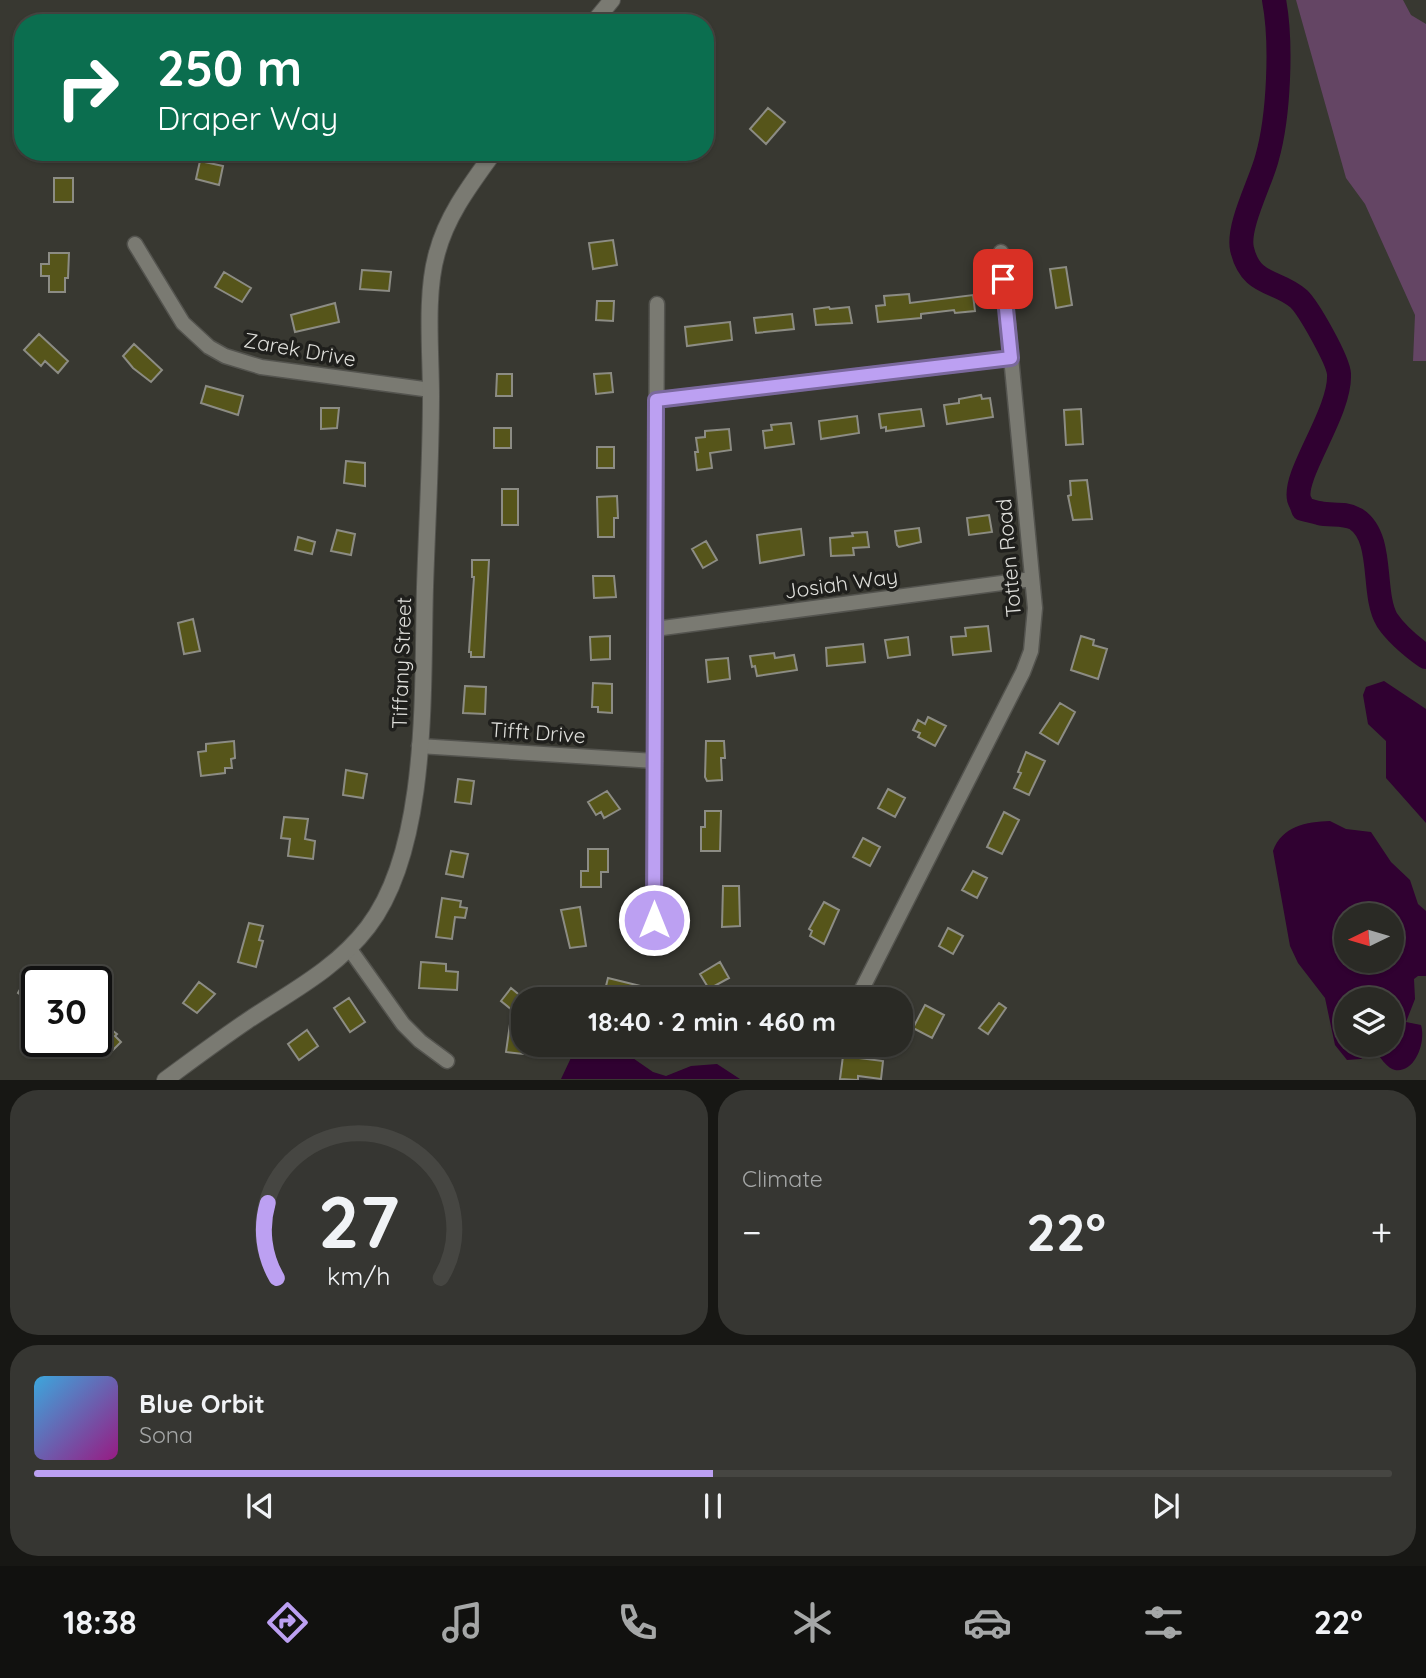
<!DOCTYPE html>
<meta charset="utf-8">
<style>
:root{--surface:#2a2a25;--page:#363632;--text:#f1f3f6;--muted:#a5a7a7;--line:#464642;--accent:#bca0f2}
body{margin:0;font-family:Quicksand,sans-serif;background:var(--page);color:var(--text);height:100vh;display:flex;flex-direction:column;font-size:26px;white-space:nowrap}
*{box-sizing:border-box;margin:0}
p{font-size:23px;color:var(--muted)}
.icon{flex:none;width:38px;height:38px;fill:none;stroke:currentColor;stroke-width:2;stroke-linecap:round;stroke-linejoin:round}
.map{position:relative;height:1080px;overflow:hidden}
.panel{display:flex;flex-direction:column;gap:10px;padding:10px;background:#171714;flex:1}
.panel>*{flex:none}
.hud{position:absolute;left:14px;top:14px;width:700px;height:147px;border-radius:28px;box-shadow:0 2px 5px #0004,0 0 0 2px var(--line);background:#0b6e4f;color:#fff;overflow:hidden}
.needle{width:46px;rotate:265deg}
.controls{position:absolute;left:1334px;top:903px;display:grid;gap:14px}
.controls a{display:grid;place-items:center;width:70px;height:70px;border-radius:50%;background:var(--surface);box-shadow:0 2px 5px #0004,0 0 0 2px var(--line);font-size:35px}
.speed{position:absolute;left:21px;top:966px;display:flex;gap:14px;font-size:35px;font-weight:700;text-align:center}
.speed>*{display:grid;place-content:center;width:91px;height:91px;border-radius:50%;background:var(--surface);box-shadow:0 2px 5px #0004,0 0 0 2px var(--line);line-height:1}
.speed .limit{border:4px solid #111;border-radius:10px;background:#fff;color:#111}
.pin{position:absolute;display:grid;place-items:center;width:60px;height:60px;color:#fff;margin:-30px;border-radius:14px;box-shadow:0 4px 10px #0006}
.me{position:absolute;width:77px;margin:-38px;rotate:0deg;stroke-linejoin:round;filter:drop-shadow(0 0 5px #0008)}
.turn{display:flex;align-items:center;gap:24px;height:147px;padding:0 28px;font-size:32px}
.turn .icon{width:91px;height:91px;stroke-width:2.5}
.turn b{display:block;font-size:49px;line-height:60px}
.big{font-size:52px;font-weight:700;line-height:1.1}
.panel .tile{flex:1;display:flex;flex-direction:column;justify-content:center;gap:10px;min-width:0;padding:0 24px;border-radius:28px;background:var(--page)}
.panel .dial{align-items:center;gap:0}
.dial svg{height:182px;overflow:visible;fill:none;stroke:var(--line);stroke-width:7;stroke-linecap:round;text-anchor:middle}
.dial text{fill:var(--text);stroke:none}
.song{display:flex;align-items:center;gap:21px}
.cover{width:84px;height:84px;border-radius:10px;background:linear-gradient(135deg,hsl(200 70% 55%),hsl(310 70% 35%))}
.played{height:7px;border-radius:4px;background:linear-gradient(90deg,var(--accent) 50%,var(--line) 50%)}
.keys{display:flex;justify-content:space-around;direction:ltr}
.heat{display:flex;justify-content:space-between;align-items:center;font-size:38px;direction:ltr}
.panel .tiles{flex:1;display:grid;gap:10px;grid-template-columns:1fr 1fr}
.tile:last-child{grid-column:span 2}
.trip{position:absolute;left:511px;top:987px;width:402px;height:70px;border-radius:28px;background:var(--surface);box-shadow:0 2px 5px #0004,0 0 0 2px var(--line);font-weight:700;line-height:70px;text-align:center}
.dock{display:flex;height:112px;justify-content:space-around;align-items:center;background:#11110f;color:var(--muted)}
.dock .icon{width:49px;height:49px}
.dock .active{color:var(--accent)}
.dock b{font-size:32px;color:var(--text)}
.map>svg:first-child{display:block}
</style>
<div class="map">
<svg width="1426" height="1080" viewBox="0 0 1426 1080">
<rect width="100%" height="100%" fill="#383831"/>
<path fill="#644564" d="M1296,0h107l8,15 15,9v337h-13l2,-46 -50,-111 -19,-26z"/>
<path fill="#300131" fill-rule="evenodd" d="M1384,681l42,28v114l-40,-45v-37l-18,-17 -5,-29 3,-8z
M1330,821l16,8 25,3 20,30 19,18 8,24 8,7v65h-8l-4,3 1,20 -9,23 15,3c5,16 -5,48 -26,45 -8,-1 -15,-14 -21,-20l-13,9 -14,1 -12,-15 -10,-47 -27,-35 -8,-17 -17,-95c9,-25 33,-29 57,-30zM1346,915h45v46h-45zM1346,999h45v46h-45z
M577,1045h37l39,27 13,4 25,-10 26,-2 23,15h-179z"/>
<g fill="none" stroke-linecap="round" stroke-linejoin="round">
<path stroke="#300131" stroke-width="24" d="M1274,0c8,42 5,116 -7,158 -6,24 -30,68 -25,91 9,38 34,30 57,50 10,10 39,61 40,75 2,38 -46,100 -40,125 1,3 3,6 4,10 5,1 11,3 16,4 12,3 25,-1 37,6 29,19 15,74 31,101 10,15 25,27 39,37"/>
</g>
<path fill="#56551a" stroke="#8c8c84" stroke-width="2" d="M768,108l17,14 -19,22 -16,-15z
M200,161l23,5 -4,19 -23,-6z
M54,178h19v24h-19z
M613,240l4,25 -24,4 -4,-26z
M49,253h20l-1,25h-3v14h-16v-16h-8v-12h8z
M1066,267l6,38 -16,3 -6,-39z
M362,270l29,2 -2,19 -29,-2z
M224,272l27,16 -9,14 -27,-15z
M909,294l1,9 63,-8 2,16 -20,2 -1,-3 -33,4v4l-43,4 -2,-16 9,-1 -1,-9z
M597,301h17l-1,20 -17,-1z
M335,303l4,19 -44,10 -4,-17z
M829,307l1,2 19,-2 3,16 -36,2 -2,-16z
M792,314l2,15 -38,4 -2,-15z
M730,322l2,18 -45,6 -2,-19z
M39,334l29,27 -10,12 -13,-12 -4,5 -17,-16z
M134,344l28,26 -11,12 -18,-14 -10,-12z
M611,373l2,19 -17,2 -2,-20z
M497,374h15v22h-16z
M206,386l37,10 -5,19 -37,-12z
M981,395l1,4 8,-1 3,19 -46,7 -3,-19 15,-2v-4z
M321,408h18l-2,20 -16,1z
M921,409l3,17 -38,5v-4l-5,1 -2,-14z
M1081,409l2,35 -17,1 -2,-35z
M857,416l2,17 -38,6 -2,-18z
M791,423l3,21 -29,4 -2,-17 9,-1 -1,-5z
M494,428h17v20h-17z
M729,429l2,21 -21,3 2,15 -15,2 -2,-18h3l-2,-14 9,-1v-6z
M597,447h17v21h-17z
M346,461l19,2v23l-21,-3z
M1087,480l5,39 -19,1 -5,-24 3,-1 -1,-14z
M502,489h16v36h-16z
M617,496l1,22h-4v19h-16l-1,-40z
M989,515l3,17 -23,3 -2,-17z
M919,528l2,14 -22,5 -2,-2 -2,-14z
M801,529l3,26 -44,8 -3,-28z
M337,530l18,4 -4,21 -20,-4z
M867,532l2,15 -16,1 1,7 -23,1 -1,-18 23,-2 -1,-3z
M298,537l17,5 -3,12 -17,-4z
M706,541l11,19 -14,8 -11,-19z
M472,560h17l-5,97h-13v-5h-2l5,-75h-2z
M593,576h21l2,21 -22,1z
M193,619l7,32 -16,3 -6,-31z
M988,626l3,25 -38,4 -2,-18 15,-1 -1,-8z
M610,636v23l-19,1 -1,-23z
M1081,636l13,4 -1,5 14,4 -9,30 -27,-9z
M908,637l2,18 -22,3 -3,-18z
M863,644l2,18 -38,4 -1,-18z
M774,653l1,5 19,-3 3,15 -40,6 -2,-10 -3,1 -2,-11z
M728,658l2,21 -22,3 -2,-22z
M593,683l19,1v29l-14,-1v-5h-6z
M465,686l21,1 -1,27 -22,-1z
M1060,703l15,9 -17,32 -18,-11z
M928,717l18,9 -11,20 -17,-9 2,-4 -7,-3 5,-10 7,4z
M234,741l1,17 -4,1 1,9h-7v5l-24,3 -3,-24 8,-1v-7z
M706,741h18l1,17h-4l1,22 -15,1 -2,-4z
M1026,752l19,9 -16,34 -15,-7 7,-15 -3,-1z
M346,770l21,4 -4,24 -20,-3z
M458,779l16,2 -3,23 -16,-2z
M888,789l17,9 -10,19 -17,-9z
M607,791l13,18 -16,9 -3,-6 -5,3 -8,-13z
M705,811h16l-1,40h-19v-24h4z
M1004,812l15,8 -17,34 -15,-7z
M284,817l24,2 -3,20 10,2 -2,18 -25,-3 2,-17 -9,-1z
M863,838l17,9 -10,19 -17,-9z
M588,849h20v23h-7v15h-20v-16h7z
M451,851l17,3 -5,23 -17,-3z
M973,871l14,7 -10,20 -15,-8z
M723,886h16l1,40 -18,1z
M442,898l19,3 -1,6 7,1 -2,10 -10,-1 -3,22 -16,-2z
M824,902l15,8 -15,34 -14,-8 2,-5 -3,-2z
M580,907l6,39 -16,2 -9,-38z
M249,923l14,3 -4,14 4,1 -7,26 -18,-5z
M948,928l15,8 -10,18 -14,-8z
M421,962l25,2v7l12,1 -1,18 -38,-2z
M720,962l9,16 -20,11 -9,-15z
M28,975l9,7v24l-19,-13z
M608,978l69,17 -1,4h-50l-22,-5z
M199,982l16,12 -18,19 -14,-10z
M511,988l12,10v56l-17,-2 6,-42 -11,-9z
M349,998l16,24 -15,10 -16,-24z
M999,1003l7,5 -18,26 -9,-6z
M925,1005l19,10 -12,23 -19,-10z
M96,1018l21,16 -2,2 6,6 -14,14 -11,-11z
M307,1030l11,16 -19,14 -11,-16z
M843,1056l40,5 -2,18 -23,-3v4l-18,-1z"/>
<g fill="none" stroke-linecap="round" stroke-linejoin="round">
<defs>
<path id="minor" d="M135,244l48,79 26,24 16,9 36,11 170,23
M656,400l355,-42
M655,629l377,-50
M419,746l236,15
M654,920l3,-616
M349,948l54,76 17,17 27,20
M862,989l161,-317 8,-21 4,-43 -34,-356"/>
<path id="tertiary" d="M593,23l19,-23
M165,1080c27,-20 54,-40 82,-59 43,-29 88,-51 121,-94 62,-81 54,-241 57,-340 2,-64 6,-127 6,-191 0,-44 -6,-102 6,-143 10,-38 34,-69 57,-101"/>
</defs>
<use href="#minor" stroke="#54544f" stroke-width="17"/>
<use href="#tertiary" stroke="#54544f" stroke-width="18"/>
<use href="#minor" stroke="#7a7a72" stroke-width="14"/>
<use href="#tertiary" stroke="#7a7a72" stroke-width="16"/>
</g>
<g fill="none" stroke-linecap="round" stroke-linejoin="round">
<defs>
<path id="route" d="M654,920l2,-520 355,-42 -8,-79"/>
</defs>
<use href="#route" stroke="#7a689d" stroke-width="18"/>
<use href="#route" stroke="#bca0f2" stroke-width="12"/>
</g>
<g text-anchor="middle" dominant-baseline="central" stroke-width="7" stroke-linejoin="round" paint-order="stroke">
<g font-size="21" fill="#dededa" stroke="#1f1f1c">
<text transform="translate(300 349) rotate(10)">Zarek Drive</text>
<text transform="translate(1008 558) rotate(-95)">Totten Road</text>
<text transform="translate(841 583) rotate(-8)">Josiah Way</text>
<text transform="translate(401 663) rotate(-88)">Tiffany Street</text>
<text transform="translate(538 732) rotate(4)">Tifft Drive</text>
</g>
</g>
</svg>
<div class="controls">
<a><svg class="needle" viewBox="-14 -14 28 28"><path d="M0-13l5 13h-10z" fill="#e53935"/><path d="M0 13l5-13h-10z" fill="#a5a7a7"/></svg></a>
<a><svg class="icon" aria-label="layers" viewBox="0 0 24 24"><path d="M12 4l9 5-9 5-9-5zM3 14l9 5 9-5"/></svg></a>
</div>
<div class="speed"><div class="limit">30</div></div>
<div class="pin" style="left:1003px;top:279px;background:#d93025"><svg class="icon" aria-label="arrive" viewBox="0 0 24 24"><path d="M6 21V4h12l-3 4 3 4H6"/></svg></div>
<svg class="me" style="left:654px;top:920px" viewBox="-20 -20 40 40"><circle r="17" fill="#bca0f2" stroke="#fff" stroke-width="3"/><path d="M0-11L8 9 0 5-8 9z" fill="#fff"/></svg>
<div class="trip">18:40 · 2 min · 460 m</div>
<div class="hud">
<div class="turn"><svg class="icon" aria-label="right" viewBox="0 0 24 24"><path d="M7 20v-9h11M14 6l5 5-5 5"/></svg><div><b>250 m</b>Draper Way</div></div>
</div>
</div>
<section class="panel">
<div class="tiles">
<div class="tile dial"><svg viewBox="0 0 100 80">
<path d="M14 69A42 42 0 1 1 86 69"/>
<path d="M14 69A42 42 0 0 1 10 36" stroke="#bca0f2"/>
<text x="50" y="56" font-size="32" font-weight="700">27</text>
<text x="50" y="72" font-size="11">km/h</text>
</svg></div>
<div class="tile"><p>Climate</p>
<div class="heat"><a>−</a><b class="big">22°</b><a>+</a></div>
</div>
<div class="tile">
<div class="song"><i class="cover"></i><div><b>Blue Orbit</b><p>Sona</p></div></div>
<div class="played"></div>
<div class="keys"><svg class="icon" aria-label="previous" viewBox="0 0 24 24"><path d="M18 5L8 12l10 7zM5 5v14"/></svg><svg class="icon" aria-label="pause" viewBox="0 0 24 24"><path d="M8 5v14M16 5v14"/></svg><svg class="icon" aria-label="next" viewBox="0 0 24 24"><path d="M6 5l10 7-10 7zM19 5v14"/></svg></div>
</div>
</div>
</section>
<nav class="dock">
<b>18:38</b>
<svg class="icon active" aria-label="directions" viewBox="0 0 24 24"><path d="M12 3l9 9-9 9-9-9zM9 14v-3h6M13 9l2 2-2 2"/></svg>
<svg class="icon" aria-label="music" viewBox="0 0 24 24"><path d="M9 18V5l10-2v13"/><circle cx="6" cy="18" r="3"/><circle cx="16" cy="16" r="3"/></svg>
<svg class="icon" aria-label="phone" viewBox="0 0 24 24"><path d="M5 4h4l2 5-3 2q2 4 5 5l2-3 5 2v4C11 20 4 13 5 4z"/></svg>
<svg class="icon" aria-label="climate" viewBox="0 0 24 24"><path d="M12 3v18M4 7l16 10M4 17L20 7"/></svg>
<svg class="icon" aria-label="car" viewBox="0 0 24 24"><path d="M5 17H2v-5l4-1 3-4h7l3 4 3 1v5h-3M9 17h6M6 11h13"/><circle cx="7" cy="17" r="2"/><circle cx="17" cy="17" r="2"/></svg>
<svg class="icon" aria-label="filters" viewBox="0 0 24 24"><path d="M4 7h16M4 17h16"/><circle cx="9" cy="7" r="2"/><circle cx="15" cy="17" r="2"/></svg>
<b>22°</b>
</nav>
